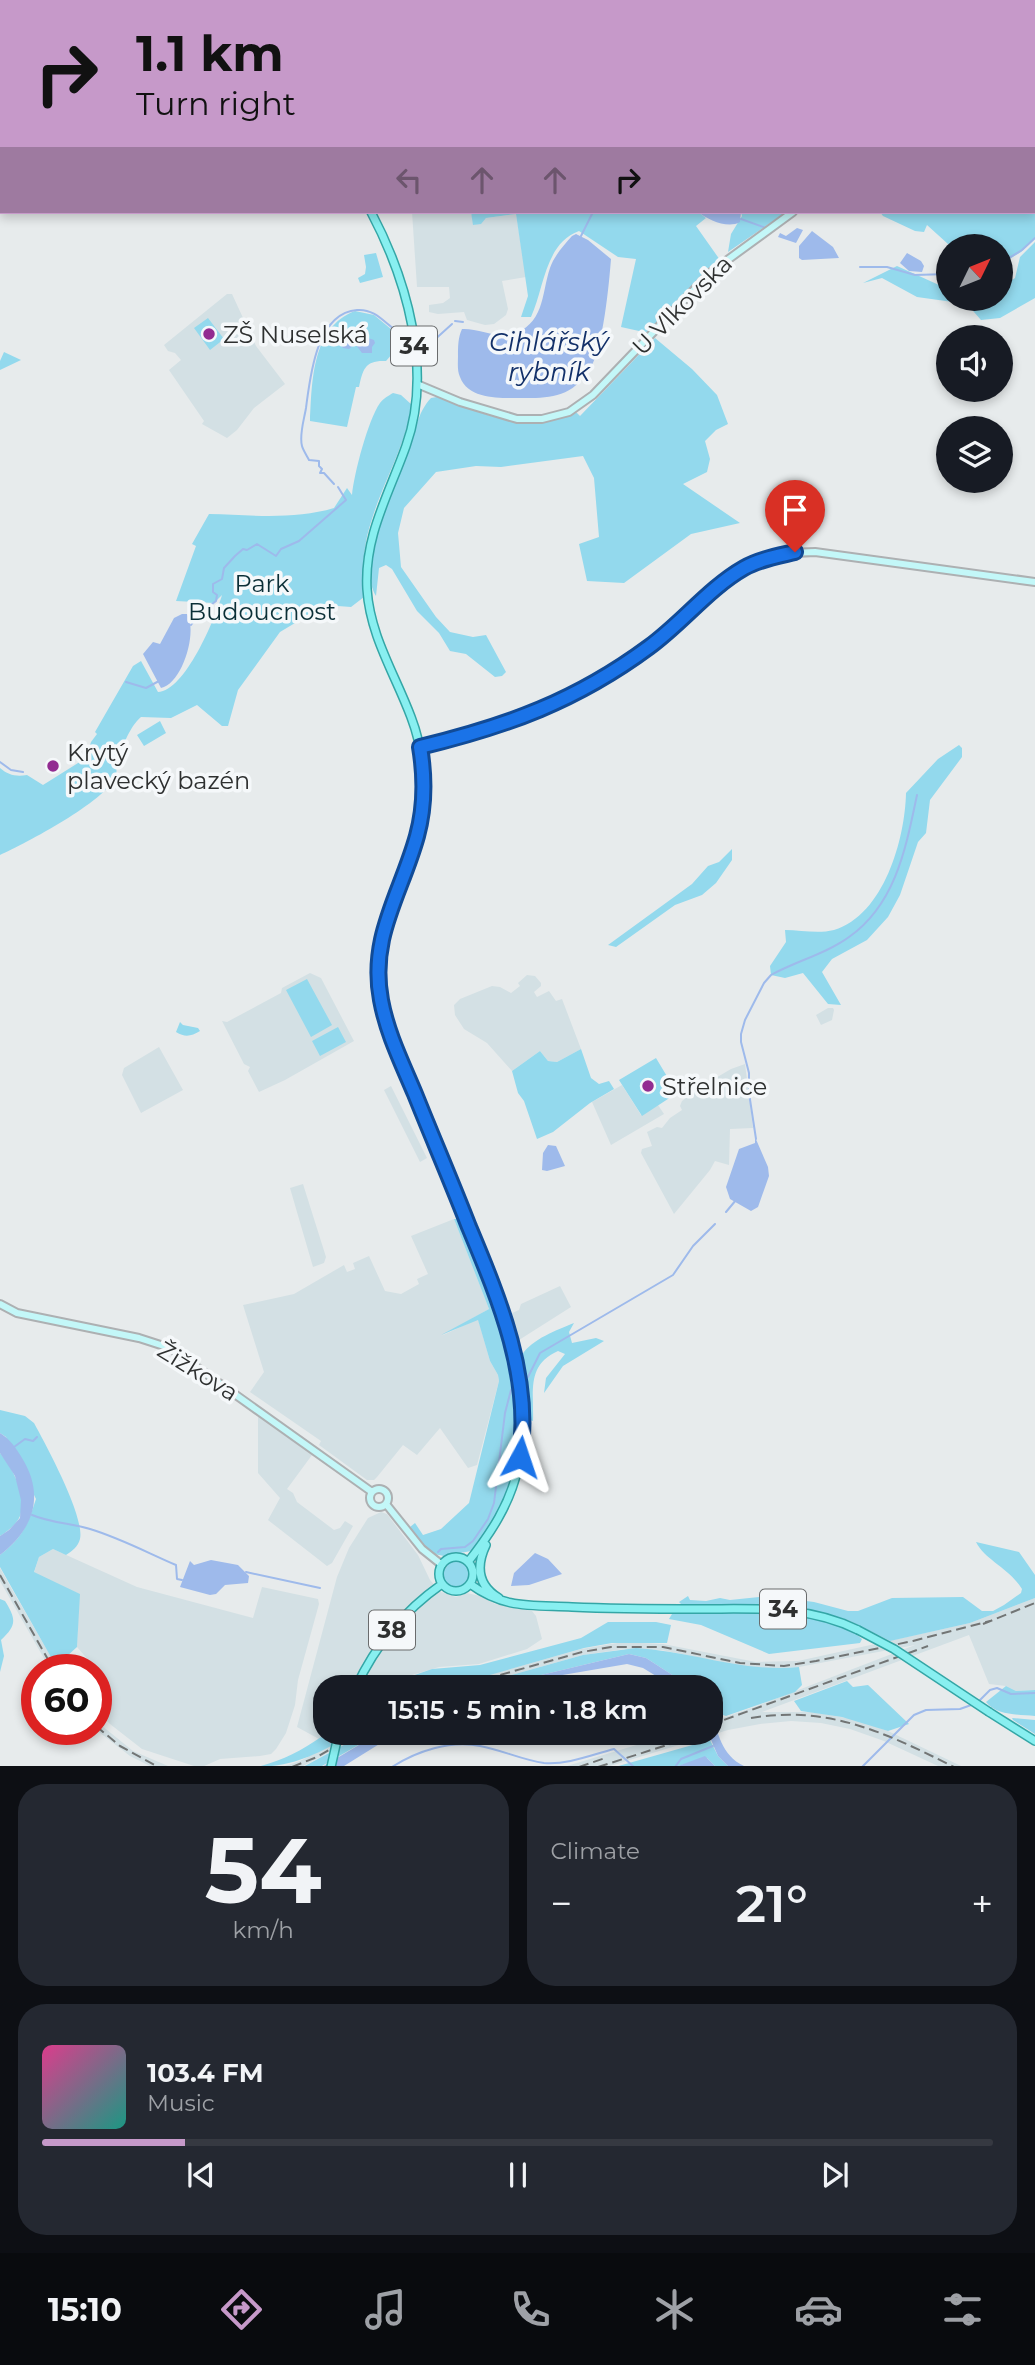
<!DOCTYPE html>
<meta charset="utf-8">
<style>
:root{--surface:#171b24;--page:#242831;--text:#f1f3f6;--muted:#9ea1a6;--line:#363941;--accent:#c699c9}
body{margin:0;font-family:Montserrat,sans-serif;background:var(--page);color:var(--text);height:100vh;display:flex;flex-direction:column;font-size:26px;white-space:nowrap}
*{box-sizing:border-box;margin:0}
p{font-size:23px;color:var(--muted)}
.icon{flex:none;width:38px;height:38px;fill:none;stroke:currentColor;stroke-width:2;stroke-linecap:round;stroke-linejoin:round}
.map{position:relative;height:1766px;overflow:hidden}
.panel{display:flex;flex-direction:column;gap:18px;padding:18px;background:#0d0f14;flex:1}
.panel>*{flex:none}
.guide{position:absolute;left:0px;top:0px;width:1036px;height:214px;box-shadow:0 4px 10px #0003;background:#c699c9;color:#111;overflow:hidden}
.needle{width:46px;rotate:47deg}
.buttons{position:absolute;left:936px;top:234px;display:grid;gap:14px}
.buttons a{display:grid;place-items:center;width:77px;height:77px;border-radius:50%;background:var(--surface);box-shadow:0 4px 10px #0003;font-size:35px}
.speed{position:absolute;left:21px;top:1654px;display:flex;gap:14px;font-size:35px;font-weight:700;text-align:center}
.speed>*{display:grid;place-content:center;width:91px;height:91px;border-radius:50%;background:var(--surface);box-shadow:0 4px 10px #0003;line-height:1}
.speed .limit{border:10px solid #d22;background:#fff;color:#111}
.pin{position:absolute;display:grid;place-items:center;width:60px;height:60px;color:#fff;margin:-72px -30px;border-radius:50% 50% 50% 0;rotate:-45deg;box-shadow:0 0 7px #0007}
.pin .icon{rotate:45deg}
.me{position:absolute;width:77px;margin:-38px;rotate:5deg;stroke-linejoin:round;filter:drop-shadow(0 0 5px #0008)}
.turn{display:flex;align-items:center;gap:24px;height:147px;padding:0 21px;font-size:32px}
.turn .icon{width:91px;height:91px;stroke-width:2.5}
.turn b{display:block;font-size:49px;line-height:60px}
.lanes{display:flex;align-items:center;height:66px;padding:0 21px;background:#0003;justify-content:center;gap:35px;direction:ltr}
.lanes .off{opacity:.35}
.big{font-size:52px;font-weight:600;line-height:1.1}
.panel .tile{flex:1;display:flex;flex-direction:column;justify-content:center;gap:10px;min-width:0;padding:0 24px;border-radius:28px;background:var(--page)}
.panel .dial{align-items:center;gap:0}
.dial b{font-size:91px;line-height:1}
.song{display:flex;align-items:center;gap:21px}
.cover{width:84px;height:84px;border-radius:10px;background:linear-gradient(135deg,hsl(330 70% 55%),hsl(170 70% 35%))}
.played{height:7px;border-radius:4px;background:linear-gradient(90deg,var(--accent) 15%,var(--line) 15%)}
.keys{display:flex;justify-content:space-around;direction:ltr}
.heat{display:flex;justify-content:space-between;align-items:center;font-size:38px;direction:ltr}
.panel .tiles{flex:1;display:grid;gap:18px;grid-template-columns:1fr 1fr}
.tile:last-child{grid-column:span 2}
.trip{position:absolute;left:313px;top:1675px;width:410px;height:70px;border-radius:28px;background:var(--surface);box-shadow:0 4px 10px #0003;font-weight:600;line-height:70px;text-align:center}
.dock{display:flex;height:112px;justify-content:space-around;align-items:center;background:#090b0e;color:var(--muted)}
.dock .icon{width:49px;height:49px}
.dock .on{color:var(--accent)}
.dock b{font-size:32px;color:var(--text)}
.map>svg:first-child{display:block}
</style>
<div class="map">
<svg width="1035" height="1767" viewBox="0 0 1035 1767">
<rect width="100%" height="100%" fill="#e7ebec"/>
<path fill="#d3e0e4" d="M412,212h59l3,13 12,-7 30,-4 10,63 -24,4 6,28 -2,6 -12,9 -9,1 -18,-5 -3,-8 -26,2 -9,-2v-7l14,-2 7,-5 -1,-11h-32z
M227,294h5l24,52 29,38 -31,24 -17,22 -10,8 -25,-14 2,-3 -35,-51 12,-10 -6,-7 -7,-2 -4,-6z
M310,973l11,5 33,63 -69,39 -26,12 -11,-21 2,-4 -6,-3 -22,-43 5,1 54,-29 1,-5z
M527,975l8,1 6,7v3l-7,6 3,5 12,-6 7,10 6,-2 19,50 -24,13 -9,-1 -8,-10 -28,20 -25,-28 -23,-14 -9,-14 -1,-10 6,-6 32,-13 8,1 11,6 9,-7 -2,-3z
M828,1008h5l1,2 -2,10 -11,5 -5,-10z
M159,1047l24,43 -42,23 -19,-38 2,-7z
M745,1064l8,64 -23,1 -1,36 -14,-4 -5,9 -36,44 -33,-61 1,-4 10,-3 -5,-14 10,-5 5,1 8,-10 12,-8 -2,-4 2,-5 20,-15 29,-17z
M622,1085l19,30 17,-10 6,9 -53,31 -19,-43z
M391,1086l36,72 -7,4 -36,-72z
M303,1184l23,73 -2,6 -11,4 -23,-79z
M454,1219l35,90 -48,27 37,-17 12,42 8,14 1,6 -22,84 -9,3 -28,-40 -23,27 -14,-10 -26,32 -3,3h-7l-48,-35 2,-4 -71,-49 14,-20 -21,-67 51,-11 50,-29 3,7 8,-3 -2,-6 16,-7 16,35 16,3 18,-10 -2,-5 11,-5 -17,-38z
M560,1286l11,21 -52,33 -9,-26 9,-4 2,-6z
M258,1416l54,39 -25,34 6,4 4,9 37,28 6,-2 5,-7 8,5 -21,37 -5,3 -59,-46 12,-22 -22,-25z
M381,1512l6,2 31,41 12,25 11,12 15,5 11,-4 13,3 15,8 37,7 4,5 6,23 -15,10 -48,15 -40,3 -34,10 -9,10h-70v45l3,1 -10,6 -22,-12 40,-150 12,-29 19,-30z
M53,1549l84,38 116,31 9,-31 56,12 1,5 -21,76 -3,25 -9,28 -10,16 -5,5 -11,2 -40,3 -18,8 -8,-1 -52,-17 -32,-25 -14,-14 1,-40 -20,-23 2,-53 -45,-21 5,-16z
M0,1568l10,18 48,83h-8l-50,-88z
M1035,1598v92l-19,1 -10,-5 -17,-2 -20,-49 -207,77h50l41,7 35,12 73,35h-23l-54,-25 -34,-12 -29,-6 -30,-2 -31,3 -32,6 -118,36h-43l109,-33 34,-1 1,-10 46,-16 158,-61 -116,22 -31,2 -29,-3 -77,-16 -38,-1 -41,6 -114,32h-24l136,-38 42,-7 40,2 93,18 42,-1 172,-38z
M96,1721l37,30 35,15h-18l-20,-10 -35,-27z
M354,1733h12l-63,33 -21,1 18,-6z"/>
<path fill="#93d9ed" d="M790,0h130v2h-130z
M1035,51v188l-14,13 -20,12v-17h-47l-6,-3 -21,-19 -3,7 -9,-1 -32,-15 -3,-4h154z
M471,212h227l8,6 -10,8 24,34 -39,36 -33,37 -27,-6 15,-68 -18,-2 -39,-26c-34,12 -35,58 -48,86h-10l7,-21 -12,-82 -30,4 -5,6 -8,1z
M741,212h45l-58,40 3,-18 11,-18z
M1035,242v56l-35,20 -19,2 -14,-16 -50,-7 -35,-19 -19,5 34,-17 42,19 9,-3v17h53v-12l14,-9 5,-21z
M376,253l7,24 -23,6 -2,-5 7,-4 1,-7 -2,-12z
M355,311l19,4 23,19 -4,19 -7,8c-21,-1 -23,8 -27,26h-3l-9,40 -37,-6c2,-40 2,-94 45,-110z
M208,318l16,21 -14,11 -16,-22z
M655,338l37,31 25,26 11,29 -12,6 -11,11 5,18 -3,13 -24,12 57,39 -49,11 -67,49 -37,-2 -8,-37 20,-7 -5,-59 -11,-22 -82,11 -25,-1 -40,6 -32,36 -6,25 3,34 35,50 14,15 23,5 13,-2 20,37 -4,4 -7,1 -29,-23 -16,-3 -11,-18 -22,-22 -25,-42 -6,-4 -7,3 -3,28c-21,-32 20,-112 32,-144 7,-19 9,-39 23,-54l6,-1c47,17 89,38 139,15l4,4z
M4,352l17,8 -21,10v-9z
M393,393l8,2 11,10c-7,42 -29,77 -41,117 -8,24 -9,50 -7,75l-13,10 -26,-2 -45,27 -42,58 -10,36h-6l-25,-21 -26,13 -30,-1c-12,10 -20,33 -24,48 -1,4 0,7 -1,11 -11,26 -90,67 -116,79v-87c8,7 16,9 27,7l16,10 43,-27 5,-16 6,-8 -2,-2 38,-66 8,-5 17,31c27,-1 57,-73 64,-97l-8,8 -38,-2 20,-55 -4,-2 17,-30c41,1 85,6 125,-6l13,-20 5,7c2,-21 16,-75 28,-92 4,-5 8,-7 13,-10z
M160,721l6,12 -22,13 -7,-11z
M959,745l3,3v9l-32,43 -4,33 -8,9 -18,53 -12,22 -21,23 -35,19 -10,13 19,33 -13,-1 -25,-31 -18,5 -14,-3 -1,-9 16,-24 -1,-12c16,0 33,4 49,0 50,-15 71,-91 72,-137l32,-34z
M732,849v11l-16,23 -14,12 -27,10 -59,42 -8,-2 84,-61 16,-18 11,-4z
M307,979l25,46 -21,12 -25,-47z
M180,1022l3,3 15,3 2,3c-9,5 -14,7 -24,1z
M338,1027l8,15 -26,14 -8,-15z
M581,1049l10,29 8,6 10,-3 5,8 -24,14 -37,29 -16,7 -13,-38 -6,-8 -6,-22 28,-20 8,10 9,1z
M656,1058l21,35 -35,23 -23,-36z
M454,1219h6l14,41 15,24 16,54 11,43 4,37 -4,43 -13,41 -13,24 -19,25 -27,5 -10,-2 -12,-10 -12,-17 5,-4 8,12 18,-6 28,-26 30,-122 -1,-6 -8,-14 -12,-41 -37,15 48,-26z
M574,1323l-5,9 3,11 24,-5 8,3 -41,25 -19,27 2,-15 19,-24 -7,-3c-32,14 -24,41 -25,70l-3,-1 -8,-65c10,-16 35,-25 52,-32z
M0,1410l25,6 9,7c12,22 51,94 46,116 -2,8 -8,12 -14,16l-13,-6 -14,8 -5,15 46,22 -3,53 -21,19 -56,-99v-12c23,-18 27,-29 36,-56l-30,-62 -6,-4z
M0,1453c13,15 27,43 20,63 -3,8 -13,16 -20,20z
M976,1542l43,10 16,23v23l-65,25 -80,18 -42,-21 -47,-13 -38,-3h-82l-2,-2 9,-6 2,4 16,1 14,-3 10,2 38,-4 46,6 34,9h10l34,-13 71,-1 19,14h11l11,-6 17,-12 1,-4c-13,-21 -37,-29 -46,-47z
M443 1574a13 13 0 1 1 26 0a13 13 0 1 1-26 0Z
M0,1599l5,2c12,19 11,25 -4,39l3,16 -4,16z
M744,1612c36,1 91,2 118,27l-2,4 -91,11 -68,-29 -32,-6 3,-5z
M608,1622h48l15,3 -4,18h-55l-28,5 -136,39h-51l9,-9 26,-9 48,-4 101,-27z
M636,1648c56,3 107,25 163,19l3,18 -7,7 -69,24 -15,-5 -1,-24h-19l-45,-29 -17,-4 -92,22 -22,11h-46l114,-32z
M847,1681l6,6 15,-2 41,39 -21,7 -46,-14 -41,-6 -7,-10z
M1006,1686l10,5 19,-1v26c-17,-2 -38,0 -49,-14z
M1012,1718l23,2v14l-22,-14z
M346,1733h9c-35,19 -57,33 -98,34 24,-6 44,-16 64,-30l9,3 -1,3 15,-7z
M366,1733h13l-57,33 -19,1z
M710,1740l8,16 10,10h-13l-8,-8 -29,8 -63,1z"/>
<path fill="#9ebaeb" d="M698,212h43l-1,10c-12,7 -32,-2 -42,-10z
M797,228l6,2 -7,13 -18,-6 2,-4 6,3z
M812,231l21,16 6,11 -37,2 -3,-2v-12z
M576,234l12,6 23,19c-2,26 -8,89 -21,110 -20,31 -43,29 -74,29 -18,0 -48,1 -56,-21 -3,-6 -2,-15 -2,-21 0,-10 0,-18 4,-27 14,-1 36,9 48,6 35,-10 31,-40 40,-67 4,-12 14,-23 22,-32z
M907,253l14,8 3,5 -2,6 -13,-1 -9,-8z
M345,331l8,2 4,5 5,-2 12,4 1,3 -3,4v6h-10l-7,-9 -6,5 -6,-1 -2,-3z
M182,614h5c11,18 -5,70 -26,74l-18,-34 10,-12 7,2 14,-26z
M755,1137l13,30 1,9 -11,31 -7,4 -21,-12 -4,-12 13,-38 16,-6z
M548,1145l8,1 9,20 -18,5 -5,-1 1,-17z
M0,1433c10,6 16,15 22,25 23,37 12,71 -22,97v-19l9,-6 11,-12 1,-18 -6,-24 -15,-23z
M535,1553l13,6 14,15 -33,11 -18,1 3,-13z
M211,1560l27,5 11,11 -1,7 -23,2 -9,9 -6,1 -30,-8 10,-26 4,4z
M629,1654l17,4 45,29h-17l-31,-19 -16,-4 -88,15 -15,8h-9l22,-11z
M711,1710c7,23 10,45 33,56h-16l-10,-10 -10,-23 2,-1z
M379,1733h18l-53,33 -22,1z
M705,1756l10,10h-37z"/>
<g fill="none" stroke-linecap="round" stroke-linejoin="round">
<path stroke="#9ebaeb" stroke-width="2" d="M682,2v-2
M741,219l25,9
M581,236l12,-24
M1001,263l21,-13 13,-12
M860,267h27l28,8 33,-1
M455,321l8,1
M418,339l13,4 21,-19
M334,484l-10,-11h-4l2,-4 -3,-3v-5l-10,-1c-2,-4 -6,-10 -7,-14 -3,-11 2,-26 4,-38 4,-30 10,-95 51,-98 23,-2 32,22 51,26
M191,625l7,-10 18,-14 1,-6 -4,-3v-8l9,-5 2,-11 11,-12 8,-7 4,1 10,-6 19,12 5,-7 18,-8 47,-41 -8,-13
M126,682l20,6 13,-7
M0,762l11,8 12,2
M756,1139l-7,-46v-20l-8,-31v-8l4,-14 19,-37 7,-8c25,-14 55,-21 78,-38 47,-33 57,-90 68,-142
M726,1212l10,-12
M528,1377l12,-24 133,-78 20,-29 22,-22
M14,1447l11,-8 8,2 4,-4
M32,1515c19,8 38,8 58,14 30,9 58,24 86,36l1,14 5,1
M438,1552l3,-3 24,-2 8,-6 15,-22 6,-16 11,-90 6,-23
M246,1572l74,16
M979,1701l11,-11 7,-2 14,6 24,-1
M392,1767c25,-16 58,-27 88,-21 22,4 42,14 64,17 23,2 47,-8 70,-14l20,18
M675,1767l6,-8 32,-13
M862,1767l52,-52 12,-5 34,-1 14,-5"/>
<defs>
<path id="secondary" d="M1034,47h1
M417,384l43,18 57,17h25l27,-7 24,-17 118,-123 82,-60
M420,747c54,-13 113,-26 161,-55 24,-15 50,-30 72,-47 53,-44 87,-93 162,-93l220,30
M0,1304l17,9 122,25 31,10 202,144
M370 1498a9 9 0 1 1 18 0a9 9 0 1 1-18 0Z
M386,1504l36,45 20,16"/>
<path id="primary" d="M203,0l1,2
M129,2l2,-2
M0,183l2,-2
M371,212c36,68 62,159 35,234 -17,48 -42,90 -39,143 3,47 28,85 44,128 10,26 14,55 12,84 -3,69 -54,120 -43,193 5,35 22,68 35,101 17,42 35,83 52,125 31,77 70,164 51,248 -8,36 -27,65 -50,94
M486,1545c-10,21 -9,40 13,53
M439 1574a17 17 0 1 1 34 0a17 17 0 1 1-34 0Z
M470,1584c34,25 61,21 102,23 43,2 86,2 129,2 55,0 106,-4 157,21
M356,1687c19,-41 49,-77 86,-103
M989,1712l46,29"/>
</defs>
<use href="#secondary" stroke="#adb0b2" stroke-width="10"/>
<use href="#primary" stroke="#34a6a6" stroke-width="10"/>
<use href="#secondary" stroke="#c3f7f8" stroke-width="6"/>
<use href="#primary" stroke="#88eff0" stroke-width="7"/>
<path stroke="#727575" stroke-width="2" stroke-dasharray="10 5" stroke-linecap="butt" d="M0,1575l54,95
M983,1624l52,-21
M457,1687l125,-35 29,-5h52l77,16 44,3 32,-5 97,-20 77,-20
M751,1718c78,-13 135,15 203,49
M710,1725l218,-79
M96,1726l24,20 38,21
M292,1767l25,-10 43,-25
M579,1767l26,-9
M598,1767l110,-35"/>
<defs>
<path id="primary-bridge" d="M858,1630l36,19 95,63
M331,1767l7,-31"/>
</defs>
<use href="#primary-bridge" stroke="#34a6a6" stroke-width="10" stroke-linecap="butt"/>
<use href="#primary-bridge" stroke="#88eff0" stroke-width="7"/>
</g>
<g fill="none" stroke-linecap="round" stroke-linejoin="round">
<defs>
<path id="route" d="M520,1457c12,-80 -21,-158 -51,-230 -17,-44 -36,-88 -54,-133 -13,-31 -28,-61 -34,-94 -12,-63 20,-106 36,-164 8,-29 8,-59 3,-89 87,-21 156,-46 229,-100 33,-24 60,-59 95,-79 16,-9 34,-12 51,-16"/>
</defs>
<use href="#route" stroke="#114b97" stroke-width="18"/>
<use href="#route" stroke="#1a73e8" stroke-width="12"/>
</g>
<g fill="#922c91" stroke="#f5f8fa" stroke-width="2.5">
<circle cx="209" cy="334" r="7"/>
<circle cx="53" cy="766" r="7"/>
<circle cx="648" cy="1086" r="7"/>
</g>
<g text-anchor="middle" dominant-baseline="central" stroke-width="7" stroke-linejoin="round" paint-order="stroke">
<g fill="#f5f8fa" stroke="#6a6c6d" stroke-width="2">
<rect x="391" y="326.5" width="46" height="39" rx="5"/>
<rect x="760" y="1589.5" width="46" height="39" rx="5"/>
<rect x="369" y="1610.5" width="46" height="39" rx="5"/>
</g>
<g font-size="23" font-weight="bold" fill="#2e3030">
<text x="414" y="346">34</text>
<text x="783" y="1609">34</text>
<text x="392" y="1630">38</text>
</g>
<g font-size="24" fill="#2e3030" stroke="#f5f8fa">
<text transform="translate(682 305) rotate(-45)">U Vlkovska</text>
<text transform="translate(198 1371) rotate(32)">Žižkova</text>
</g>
<g font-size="24" fill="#2e3030" stroke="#f5f8fa" text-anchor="start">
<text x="223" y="334">ZŠ Nuselská</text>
<text x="67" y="752">Krytý<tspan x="67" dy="28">plavecký bazén</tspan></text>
<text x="662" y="1086">Střelnice</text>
</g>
<g font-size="24" fill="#0b2f37" stroke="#f5f8fa">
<text x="262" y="583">Park<tspan x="262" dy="28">Budoucnost</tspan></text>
</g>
<g font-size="26" font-style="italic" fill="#123069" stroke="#f5f8fa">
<text x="549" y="342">Cihlářský<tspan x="549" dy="30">rybník</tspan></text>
</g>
</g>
</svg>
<div class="buttons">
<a><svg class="needle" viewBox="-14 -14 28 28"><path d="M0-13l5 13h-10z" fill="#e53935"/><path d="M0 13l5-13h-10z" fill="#9ea1a6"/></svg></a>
<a><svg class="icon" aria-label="sound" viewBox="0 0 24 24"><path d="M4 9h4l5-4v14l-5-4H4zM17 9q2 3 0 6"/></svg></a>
<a><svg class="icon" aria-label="layers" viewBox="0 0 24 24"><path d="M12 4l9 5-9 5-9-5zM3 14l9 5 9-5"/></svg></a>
</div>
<div class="speed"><div class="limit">60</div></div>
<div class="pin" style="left:795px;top:552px;background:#d93025"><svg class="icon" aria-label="arrive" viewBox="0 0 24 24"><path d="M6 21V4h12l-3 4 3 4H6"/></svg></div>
<svg class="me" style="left:520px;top:1457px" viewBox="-20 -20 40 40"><path d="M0-17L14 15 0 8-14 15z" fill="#1a73e8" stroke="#fff" stroke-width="4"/></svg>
<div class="trip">15:15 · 5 min · 1.8 km</div>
<div class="guide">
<div class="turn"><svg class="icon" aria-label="right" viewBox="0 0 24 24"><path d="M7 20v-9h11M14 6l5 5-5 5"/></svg><div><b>1.1 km</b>Turn right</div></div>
<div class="lanes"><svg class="icon off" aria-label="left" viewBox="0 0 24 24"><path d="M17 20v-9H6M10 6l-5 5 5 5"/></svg><svg class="icon off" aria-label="ahead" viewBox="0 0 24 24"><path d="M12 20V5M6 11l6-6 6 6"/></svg><svg class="icon off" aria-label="ahead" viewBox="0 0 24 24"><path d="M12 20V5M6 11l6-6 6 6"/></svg><svg class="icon" aria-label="right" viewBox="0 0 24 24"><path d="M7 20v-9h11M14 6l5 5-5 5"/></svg></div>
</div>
</div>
<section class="panel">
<div class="tiles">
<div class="tile dial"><b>54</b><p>km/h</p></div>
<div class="tile"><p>Climate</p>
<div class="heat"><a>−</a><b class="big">21°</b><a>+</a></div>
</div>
<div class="tile">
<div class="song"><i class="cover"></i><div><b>103.4 FM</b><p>Music</p></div></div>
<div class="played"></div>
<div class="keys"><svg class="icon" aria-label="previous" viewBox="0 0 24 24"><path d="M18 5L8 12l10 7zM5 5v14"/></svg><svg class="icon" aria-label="pause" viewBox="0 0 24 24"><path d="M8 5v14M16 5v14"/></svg><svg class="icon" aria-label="next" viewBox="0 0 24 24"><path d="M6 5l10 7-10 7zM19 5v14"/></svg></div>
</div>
</div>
</section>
<nav class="dock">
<b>15:10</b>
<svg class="icon on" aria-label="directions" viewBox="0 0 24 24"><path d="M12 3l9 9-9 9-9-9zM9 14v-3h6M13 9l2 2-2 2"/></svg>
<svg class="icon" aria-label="music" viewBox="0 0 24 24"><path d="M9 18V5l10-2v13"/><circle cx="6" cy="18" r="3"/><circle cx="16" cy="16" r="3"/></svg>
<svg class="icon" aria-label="phone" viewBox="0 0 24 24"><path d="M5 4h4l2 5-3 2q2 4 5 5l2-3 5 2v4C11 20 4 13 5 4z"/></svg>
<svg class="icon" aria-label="climate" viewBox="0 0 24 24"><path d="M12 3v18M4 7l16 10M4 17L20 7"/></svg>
<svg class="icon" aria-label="car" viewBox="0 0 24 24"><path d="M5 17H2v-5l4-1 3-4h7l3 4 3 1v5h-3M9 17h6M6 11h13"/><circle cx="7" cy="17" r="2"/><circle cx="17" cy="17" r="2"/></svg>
<svg class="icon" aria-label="filters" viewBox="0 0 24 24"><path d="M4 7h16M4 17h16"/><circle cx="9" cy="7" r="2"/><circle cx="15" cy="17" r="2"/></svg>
</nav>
